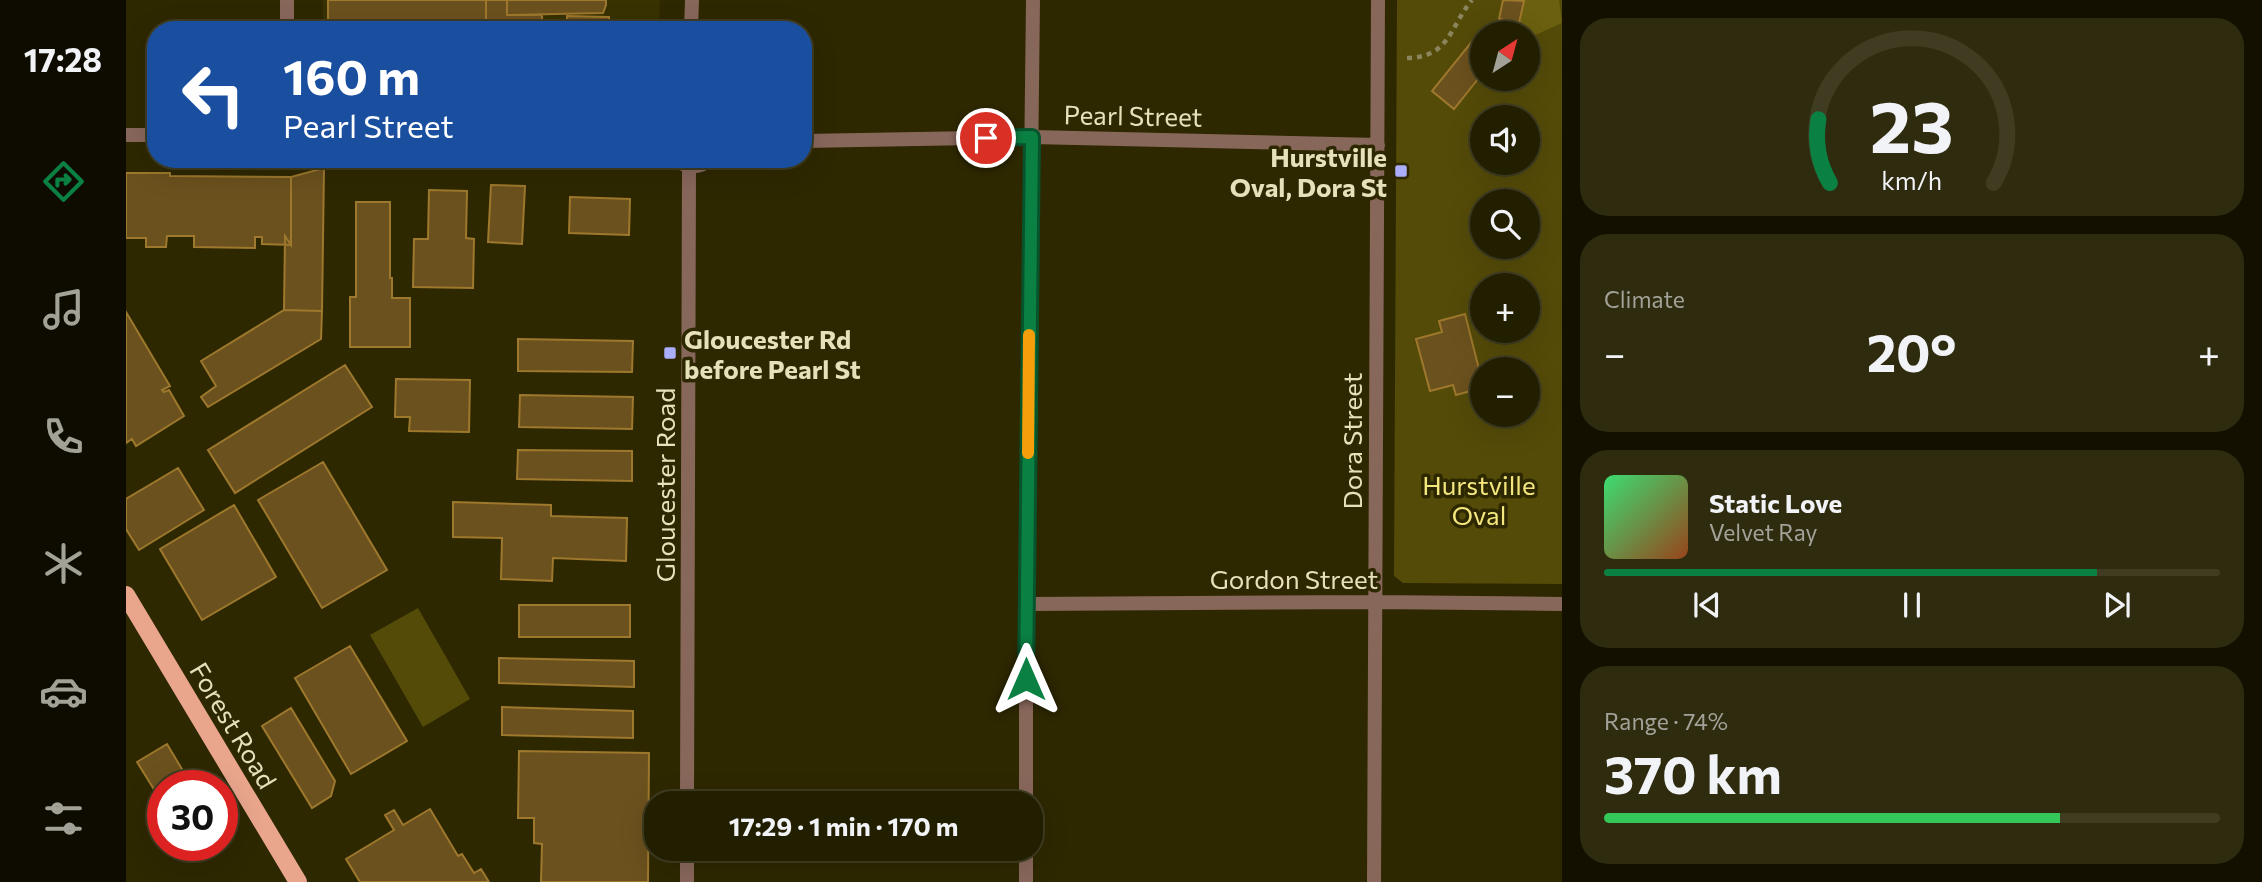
<!DOCTYPE html>
<meta charset="utf-8">
<style>
:root{--surface:#221e00;--page:#2e2b0f;--text:#f1f3f6;--muted:#a2a299;--line:#3f3c22;--accent:#0b8043}
body{margin:0;font-family:Commissioner,sans-serif;background:var(--page);color:var(--text);height:100vh;display:flex;flex-direction:column;font-size:26px;white-space:nowrap}
*{box-sizing:border-box;margin:0}
p{font-size:23px;color:var(--muted)}
.icon{flex:none;width:38px;height:38px;fill:none;stroke:currentColor;stroke-width:2;stroke-linecap:round;stroke-linejoin:round}
.map{position:relative;flex:1;overflow:hidden}
.drawer{display:flex;flex-direction:column;gap:18px;padding:18px;background:#131000;width:700px}
.drawer>*{flex:none}
.top-card{position:absolute;left:21px;top:21px;width:665px;height:147px;border-radius:28px;box-shadow:0 7px 28px #0002,0 0 0 2px var(--line);background:#1a4fa0;color:#fff;overflow:hidden}
.needle{width:46px;rotate:36deg}
.buttons{position:absolute;left:1344px;top:21px;display:grid;gap:14px}
.buttons a{display:grid;place-items:center;width:70px;height:70px;border-radius:50%;background:var(--surface);box-shadow:0 7px 28px #0002,0 0 0 2px var(--line);font-size:35px}
.speed{position:absolute;left:21px;top:770px;display:flex;gap:14px;font-size:35px;font-weight:700;text-align:center}
.speed>*{display:grid;place-content:center;width:91px;height:91px;border-radius:50%;background:var(--surface);box-shadow:0 7px 28px #0002,0 0 0 2px var(--line);line-height:1}
.speed .limit{border:10px solid #d22;background:#fff;color:#111}
.pin{position:absolute;display:grid;place-items:center;width:60px;height:60px;color:#fff;margin:-30px;border:4px solid #fff;border-radius:50%;box-shadow:0 2px 7px #0007}
.me{position:absolute;width:77px;margin:-38px;rotate:0deg;stroke-linejoin:round;filter:drop-shadow(0 0 5px #0008)}
.turn{display:flex;align-items:center;gap:24px;height:147px;padding:0 21px;font-size:32px}
.turn .icon{width:91px;height:91px;stroke-width:2.5}
.turn b{display:block;font-size:49px;line-height:60px}
.big{font-size:52px;font-weight:700;line-height:1.1}
.drawer .tile{flex:1;display:flex;flex-direction:column;justify-content:center;gap:10px;min-width:0;padding:0 24px;border-radius:28px;background:var(--page)}
.drawer .dial{align-items:center;gap:0}
.dial svg{height:182px;overflow:visible;fill:none;stroke:var(--line);stroke-width:7;stroke-linecap:round;text-anchor:middle}
.dial text{fill:var(--text);stroke:none}
.song{display:flex;align-items:center;gap:21px}
.cover{width:84px;height:84px;border-radius:10px;background:linear-gradient(135deg,hsl(140 70% 55%),hsl(20 70% 35%))}
.played{height:7px;border-radius:4px;background:linear-gradient(90deg,var(--accent) 80%,var(--line) 80%)}
.keys{display:flex;justify-content:space-around;direction:ltr}
.heat{display:flex;justify-content:space-between;align-items:center;font-size:38px;direction:ltr}
.charge{height:10px;border-radius:5px;background:linear-gradient(90deg,#34c759 74%,var(--line) 0)}
.trip{position:absolute;left:518px;top:791px;width:399px;height:70px;border-radius:28px;background:var(--surface);box-shadow:0 7px 28px #0002,0 0 0 2px var(--line);font-weight:700;line-height:70px;text-align:center}
main{display:flex;flex:1;min-height:0}
.dock{display:flex;flex-direction:column;width:126px;justify-content:space-around;align-items:center;background:#0e0c00;color:var(--muted)}
.dock .icon{width:49px;height:49px}
.dock .current{color:var(--accent)}
.dock b{font-size:32px;color:var(--text)}
.map>svg:first-child{display:block}
</style>
<main>
<nav class="dock">
<b>17:28</b>
<svg class="icon current" aria-label="directions" viewBox="0 0 24 24"><path d="M12 3l9 9-9 9-9-9zM9 14v-3h6M13 9l2 2-2 2"/></svg>
<svg class="icon" aria-label="music" viewBox="0 0 24 24"><path d="M9 18V5l10-2v13"/><circle cx="6" cy="18" r="3"/><circle cx="16" cy="16" r="3"/></svg>
<svg class="icon" aria-label="phone" viewBox="0 0 24 24"><path d="M5 4h4l2 5-3 2q2 4 5 5l2-3 5 2v4C11 20 4 13 5 4z"/></svg>
<svg class="icon" aria-label="climate" viewBox="0 0 24 24"><path d="M12 3v18M4 7l16 10M4 17L20 7"/></svg>
<svg class="icon" aria-label="car" viewBox="0 0 24 24"><path d="M5 17H2v-5l4-1 3-4h7l3 4 3 1v5h-3M9 17h6M6 11h13"/><circle cx="7" cy="17" r="2"/><circle cx="17" cy="17" r="2"/></svg>
<svg class="icon" aria-label="filters" viewBox="0 0 24 24"><path d="M4 7h16M4 17h16"/><circle cx="9" cy="7" r="2"/><circle cx="15" cy="17" r="2"/></svg>
</nav>
<div class="map">
<svg width="1436" height="882" viewBox="0 0 1436 882">
<rect width="100%" height="100%" fill="#2e2800"/>
<path fill="#383100" d="M197,0h337l-1,30h-336z"/>
<path fill="#544b09" fill-rule="evenodd" d="M1271,0h165v584l-159,-1 -9,-7zM1356,33h46v46h-46zM1356,117h46v46h-46zM1356,201h46v46h-46zM1356,285h46v46h-46zM1356,369h46v46h-46z
M292,608l52,91 -47,28 -53,-92z"/>
<path fill="#6b600f" d="M1398,0h35l3,23 -31,14h-3v-4l-30,-1 1,-13 20,4z"/>
<path fill="#6b511d" stroke="#9d782d" stroke-width="2" d="M202,0h158v30h-158z
M360,0h21v15h35v15h-56z
M381,0h99v5l-3,8 -96,2z
M1377,0l21,1 -5,22 -20,-4z
M441,16l42,1v13h-42z
M1348,39l8,6v29l-28,35 -22,-18z
M198,168l-2,143 -38,-1 1,-74 6,9v-68z
M0,173h44v3l121,1v68l-29,-1v-7h-7v11l-61,-1v-11h-27l-1,11h-20v-9h-20z
M365,185l34,1 -3,58 -34,-2z
M303,190l38,1 -1,47 8,1 -1,49 -60,-1 1,-48h14z
M444,197l60,2 -1,36 -60,-2z
M230,202h34v76h2v20h18v49h-60v-50h6z
M158,310l38,1 -1,28 -113,68 -7,-10 15,-11 -15,-25z
M0,312l44,74 -8,4 2,2 5,-2 15,26 -48,30 -4,-7 -6,4z
M1339,314l17,67v7l-26,7 -3,-10 -23,6 -14,-52 26,-7 -3,-11z
M392,339l115,2 -1,31 -114,-1z
M219,365l27,42 -137,86 -27,-43z
M270,379l74,1 -1,52 -60,-1 1,-14h-15z
M394,395l113,2 -1,32 -113,-2z
M392,450l114,1v30l-115,-2z
M197,462l64,108 -65,38 -64,-108z
M52,468l26,42 -65,40 -13,-21v-30z
M327,502l98,3v11l76,2 -1,43 -73,-3 -1,23 -51,-2 1,-41 -49,-1z
M108,505l42,72 -74,43 -42,-71z
M393,605h111v32h-111z
M224,646l57,95 -56,33 -56,-96z
M373,658l135,3v26l-135,-4z
M376,707l131,4v27l-131,-3z
M165,708l44,73 -4,15 -19,12 -50,-82z
M41,744l25,42h-29v18l-26,-42z
M393,751l130,2 -1,129h-107l1,-38 -8,-1v-25h-16z
M304,809l28,47 4,-2 12,19 7,-4 8,13h-129l-14,-23 48,-29 -9,-15 9,-5 9,15z"/>
<g fill="none" stroke-linecap="round" stroke-linejoin="round">
<path stroke="#8a855d" stroke-width="4.5" stroke-dasharray="5 5" stroke-linecap="butt" d="M1281,58c43,-1 42,-30 65,-58"/>
<path stroke="#88675b" stroke-width="14" d="M161,30v-30
M565,30l1,-30
M0,135h30
M677,141l229,-4 346,8
M548,159c12,9 25,10 37,0
M900,604l349,-2 187,2
M561,803l2,-637
M900,803v-199l7,-604
M900,849v33
M561,882v-33
M1248,882l4,-882"/>
<path stroke="#e9a68d" stroke-width="18" d="M0,595l172,287"/>
</g>
<g fill="none" stroke-linecap="round" stroke-linejoin="round">
<defs>
<path id="route" d="M860,138l46,-1 -6,542"/>
</defs>
<use href="#route" stroke="#07532c" stroke-width="18"/>
<use href="#route" stroke="#0b8043" stroke-width="12"/>
<path stroke="#f59e0b" stroke-width="12" d="M902,453l1,-118"/>
</g>
<g fill="#abaffb" stroke="#2e2800" stroke-width="2.5">
<rect x="1268" y="164" width="14" height="14" rx="3.5"/>
<rect x="537" y="346" width="14" height="14" rx="3.5"/>
</g>
<g text-anchor="middle" dominant-baseline="central" stroke-width="7" stroke-linejoin="round" paint-order="stroke">
<g font-size="26" fill="#e6e1ba" stroke="#2e2800">
<text transform="translate(1007 115) rotate(1)">Pearl Street</text>
<text transform="translate(1225 441) rotate(-90)">Dora Street</text>
<text transform="translate(538 485) rotate(-90)">Gloucester Road</text>
<text x="1168" y="578">Gordon Street</text>
<text transform="translate(108 725) rotate(59)">Forest Road</text>
</g>
<g font-size="26" font-weight="bold" fill="#e6e1ba" stroke="#2e2800" text-anchor="end">
<text x="1261" y="156">Hurstville<tspan x="1261" dy="30">Oval, Dora St</tspan></text>
<text x="558" y="338" text-anchor="start">Gloucester Rd<tspan x="558" dy="30">before Pearl St</tspan></text>
</g>
<g font-size="26" fill="#f4e67e" stroke="#2e2800">
<text x="1353" y="484">Hurstville<tspan x="1353" dy="30">Oval</tspan></text>
</g>
</g>
</svg>
<div class="buttons">
<a><svg class="needle" viewBox="-14 -14 28 28"><path d="M0-13l5 13h-10z" fill="#e53935"/><path d="M0 13l5-13h-10z" fill="#a2a299"/></svg></a>
<a><svg class="icon" aria-label="sound" viewBox="0 0 24 24"><path d="M4 9h4l5-4v14l-5-4H4zM17 9q2 3 0 6"/></svg></a>
<a><svg class="icon" aria-label="search" viewBox="0 0 24 24"><circle cx="10" cy="10" r="6"/><path d="M15 15l6 6"/></svg></a>
<a>+</a>
<a>−</a>
</div>
<div class="speed"><div class="limit">30</div></div>
<div class="pin" style="left:860px;top:138px;background:#d93025"><svg class="icon" aria-label="arrive" viewBox="0 0 24 24"><path d="M6 21V4h12l-3 4 3 4H6"/></svg></div>
<svg class="me" style="left:900px;top:679px" viewBox="-20 -20 40 40"><path d="M0-17L14 15 0 8-14 15z" fill="#0b8043" stroke="#fff" stroke-width="4"/></svg>
<div class="trip">17:29 · 1 min · 170 m</div>
<div class="top-card">
<div class="turn"><svg class="icon" aria-label="left" viewBox="0 0 24 24"><path d="M17 20v-9H6M10 6l-5 5 5 5"/></svg><div><b>160 m</b>Pearl Street</div></div>
</div>
</div>
<section class="drawer">
<div class="tile dial"><svg viewBox="0 0 100 80">
<path d="M14 69A42 42 0 1 1 86 69"/>
<path d="M14 69A42 42 0 0 1 9 41" stroke="#0b8043"/>
<text x="50" y="56" font-size="32" font-weight="700">23</text>
<text x="50" y="72" font-size="11">km/h</text>
</svg></div>
<div class="tile"><p>Climate</p>
<div class="heat"><a>−</a><b class="big">20°</b><a>+</a></div>
</div>
<div class="tile">
<div class="song"><i class="cover"></i><div><b>Static Love</b><p>Velvet Ray</p></div></div>
<div class="played"></div>
<div class="keys"><svg class="icon" aria-label="previous" viewBox="0 0 24 24"><path d="M18 5L8 12l10 7zM5 5v14"/></svg><svg class="icon" aria-label="pause" viewBox="0 0 24 24"><path d="M8 5v14M16 5v14"/></svg><svg class="icon" aria-label="next" viewBox="0 0 24 24"><path d="M6 5l10 7-10 7zM19 5v14"/></svg></div>
</div>
<div class="tile"><p>Range · 74%</p><b class="big">370 km</b><div class="charge"></div></div>
</section>
</main>
